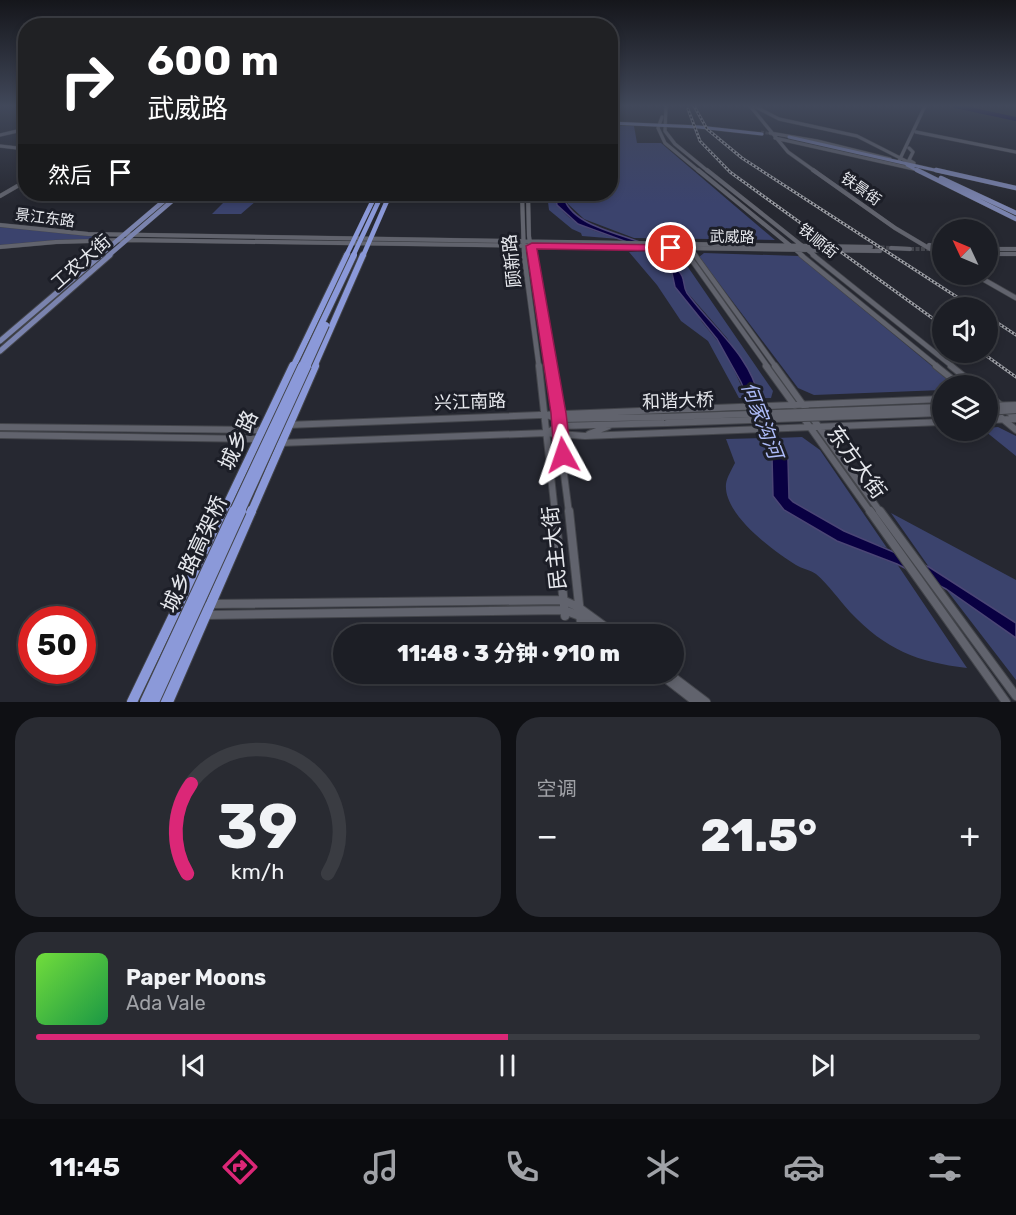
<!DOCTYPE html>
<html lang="zh">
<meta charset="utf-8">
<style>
:root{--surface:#1c1e25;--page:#292b32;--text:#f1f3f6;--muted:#a0a2a7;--line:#3a3c42;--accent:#db2777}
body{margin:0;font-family:Rubik,"Noto Sans SC",sans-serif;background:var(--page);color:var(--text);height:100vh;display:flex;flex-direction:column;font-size:22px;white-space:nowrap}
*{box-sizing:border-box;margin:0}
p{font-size:20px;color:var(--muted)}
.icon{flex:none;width:33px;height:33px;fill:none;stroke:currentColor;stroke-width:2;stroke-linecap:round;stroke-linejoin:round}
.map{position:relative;height:702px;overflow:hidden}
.details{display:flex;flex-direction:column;gap:15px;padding:15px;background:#0f1014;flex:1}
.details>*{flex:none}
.top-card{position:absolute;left:18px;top:18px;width:600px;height:183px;border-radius:24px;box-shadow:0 3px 9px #0003,0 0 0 2px var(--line);background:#202124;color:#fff;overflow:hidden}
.needle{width:39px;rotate:314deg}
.fabs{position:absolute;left:932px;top:219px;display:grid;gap:12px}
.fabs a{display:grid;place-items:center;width:66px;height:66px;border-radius:50%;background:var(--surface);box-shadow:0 3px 9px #0003,0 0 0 2px var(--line);font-size:30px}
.speed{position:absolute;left:18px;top:606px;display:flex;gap:12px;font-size:30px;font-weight:700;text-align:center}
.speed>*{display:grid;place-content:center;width:78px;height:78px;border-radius:50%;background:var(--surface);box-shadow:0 3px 9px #0003,0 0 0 2px var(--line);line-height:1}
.speed .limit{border:9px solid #d22;background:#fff;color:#111}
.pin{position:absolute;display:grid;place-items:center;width:51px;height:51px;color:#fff;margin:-26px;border:3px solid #fff;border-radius:50%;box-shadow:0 2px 6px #0007}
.me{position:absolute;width:66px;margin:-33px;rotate:355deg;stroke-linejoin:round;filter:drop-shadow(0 0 4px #0008)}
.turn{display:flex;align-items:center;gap:21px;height:126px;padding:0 30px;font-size:27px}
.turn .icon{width:78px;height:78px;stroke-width:2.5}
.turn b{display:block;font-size:42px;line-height:51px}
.then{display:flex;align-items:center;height:57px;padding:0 30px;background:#0003;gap:12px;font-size:22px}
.big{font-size:45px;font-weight:800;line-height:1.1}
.details .widget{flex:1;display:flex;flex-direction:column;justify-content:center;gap:9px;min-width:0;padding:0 21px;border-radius:24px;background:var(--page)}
.details .dial{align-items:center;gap:0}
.dial svg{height:156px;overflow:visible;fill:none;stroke:var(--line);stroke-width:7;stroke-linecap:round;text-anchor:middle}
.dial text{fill:var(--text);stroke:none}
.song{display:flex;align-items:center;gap:18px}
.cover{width:72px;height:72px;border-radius:9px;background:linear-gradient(135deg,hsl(100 70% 55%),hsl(140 70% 35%))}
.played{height:6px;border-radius:3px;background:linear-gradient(90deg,var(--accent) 50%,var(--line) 50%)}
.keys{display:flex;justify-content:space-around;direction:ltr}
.heat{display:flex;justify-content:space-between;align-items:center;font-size:33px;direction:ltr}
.details .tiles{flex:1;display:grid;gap:15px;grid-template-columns:1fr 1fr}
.widget:last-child{grid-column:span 2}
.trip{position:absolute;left:333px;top:624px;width:351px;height:60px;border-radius:30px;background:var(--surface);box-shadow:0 3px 9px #0003,0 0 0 2px var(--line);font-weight:800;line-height:60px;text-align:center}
.tabs{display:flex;height:96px;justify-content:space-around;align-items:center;background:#0b0c0f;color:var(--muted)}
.tabs .icon{width:42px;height:42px}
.tabs .selected{color:var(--accent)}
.tabs b{font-size:27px;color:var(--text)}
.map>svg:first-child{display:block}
</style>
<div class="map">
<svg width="1016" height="702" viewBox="0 0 1016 702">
<rect width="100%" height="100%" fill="#262831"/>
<path fill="#3b436d" d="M611,125l23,1 3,17h24l114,97 -141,-2 -50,-19 -16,-15 -2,-10h44z
M232,194h32l-23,20h-29z
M547,194h8c4,28 40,37 64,45l-37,-3 -1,-3 -9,-4 -23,-19z
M0,227l108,9 -5,3 -43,1 -60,7z
M652,251l8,13 12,9 30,49 22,27 23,49h-8l-31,-57 -27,-20 -24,-36 -28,-33z
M661,252l18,2 94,137 -2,7h-12l-10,-25 -22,-35 -41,-47 -7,-19z
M704,253l95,3 151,125 -1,4 -7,1v4l-128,5 -16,-7 -99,-131z
M998,427l18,9v20l-31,-25 2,-3z
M802,437l18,13 67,98c-27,-9 -79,-29 -98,-50l-1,-38 -11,-22z
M764,438c2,6 6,12 8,18 6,23 -8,33 12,54l101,50 12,4 70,104c-50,-6 -81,-18 -117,-56 -11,-12 -21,-27 -34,-38 -5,-4 -14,-5 -20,-9 -23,-14 -73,-51 -70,-81 1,-7 6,-15 9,-21l-9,-24z
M891,513l125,67v43l-87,-56z
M946,589l70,49v42z"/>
<path fill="#090042" stroke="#4b4675" stroke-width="1.5" d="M555,194h8c6,35 68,40 95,56 3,2 23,22 24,26 3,6 1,11 5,17 25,35 63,61 72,105l29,62 1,38 4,4 51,29 85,36 87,56v15l-70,-49 -49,-25 -60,-23 -53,-31 -11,-14 -1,-39 -31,-75 -24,-43 -42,-52 -3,-14 -12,-9 -8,-13 -74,-27 -21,-19z"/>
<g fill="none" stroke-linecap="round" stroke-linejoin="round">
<path stroke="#090042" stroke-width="4" d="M955,106l61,13"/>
<path stroke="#43454d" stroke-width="4" stroke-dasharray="4 1.5" stroke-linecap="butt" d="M875,247l16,1
M910,249h32"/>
<path stroke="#43454d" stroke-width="3" stroke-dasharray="3 1.5" stroke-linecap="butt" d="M761,132l16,3"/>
<defs>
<path id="secondary-far4" d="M666,106l-1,25 10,13 34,28
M750,106l38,46 28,20
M754,106l25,13 78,17 57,29
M662,117l-4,11 7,15 35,29
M916,132l100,20
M770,133l47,8 73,18
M0,135l26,-6
M775,138l139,31
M0,146l26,3
M909,148l4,4 -4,8 5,3
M899,161l26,-55"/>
<path id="secondary-far3" d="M698,170l105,86
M707,170l108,86
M813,170l82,58 47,28
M522,194l2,62
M528,194l1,42 3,20
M0,196l26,-15
M0,225l88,9 783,13
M929,245l13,3
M0,247l56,-5 70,-2 754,11
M682,247l7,9
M689,247l7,9
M891,248l19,1
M987,249h29
M987,254h29"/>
<path id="secondary-far2" d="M524,255l15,112
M532,255l19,112
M688,255l80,112
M695,255l81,112
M801,255l137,112
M813,255l140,112
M974,274l42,24"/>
<path id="secondary-far1" d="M539,366l16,147
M550,366l19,147
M766,366l29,40
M775,366l106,147
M936,366l25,20
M951,366l25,20
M987,394l29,24
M993,411l23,19
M546,415l13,4 105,-2
M802,416l69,97
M987,420l29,-1
M287,425l655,-26
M0,427l263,3
M548,432l12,-6 107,-3
M589,434l20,-8
M0,435l260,4
M269,441l11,2 266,-10 39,3 357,-14"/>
<path id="secondary" d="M555,511l10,105
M569,511l12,112
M870,511l136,191
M880,511l136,185
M211,604l352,-4 15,7 37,27
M207,615l357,-5 16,6 27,18
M660,674l36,28
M669,674l37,28"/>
<path id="primary-far2" d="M610,123l89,4 63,7
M789,137l154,35
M907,165l13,7"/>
<path id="primary-far1" d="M917,170l99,49
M936,170l80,18
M941,178l75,35
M99,256l73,-62
M108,256l72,-62"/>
<path id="primary" d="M0,341l101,-86
M0,351l110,-96"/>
<path id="highway-far3" d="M346,256l30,-62
M363,256l27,-62"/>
<path id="highway-far2" d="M293,367l54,-112
M314,367l49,-112"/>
<path id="highway-far1" d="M223,513l70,-147
M251,513l64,-147"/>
<path id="highway" d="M132,702l92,-191
M161,702l38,-84 8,-11
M168,702l83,-191"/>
</defs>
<use href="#secondary-far4" stroke="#43454b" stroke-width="4"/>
<use href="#secondary-far3" stroke="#43454b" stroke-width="4.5"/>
<use href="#secondary-far2" stroke="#43454b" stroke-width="6"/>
<use href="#secondary-far1" stroke="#43454b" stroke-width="8"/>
<use href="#secondary" stroke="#43454b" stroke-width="10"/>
<use href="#primary-far2" stroke="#43454b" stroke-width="4"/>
<use href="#primary-far1" stroke="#43454b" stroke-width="5"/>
<use href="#primary" stroke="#43454b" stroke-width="7"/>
<use href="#highway-far3" stroke="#43454b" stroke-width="5"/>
<use href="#highway-far2" stroke="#43454b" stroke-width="8"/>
<use href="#highway-far1" stroke="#43454b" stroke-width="10"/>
<use href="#highway" stroke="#43454b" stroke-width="12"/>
<use href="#secondary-far4" stroke="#61636d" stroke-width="3"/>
<use href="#secondary-far3" stroke="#61636d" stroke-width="4"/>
<use href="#secondary-far2" stroke="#61636d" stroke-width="4.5"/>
<use href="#secondary-far1" stroke="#61636d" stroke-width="6"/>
<use href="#secondary" stroke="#61636d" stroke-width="8"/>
<use href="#primary-far2" stroke="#7a83ae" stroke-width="3"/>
<use href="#primary-far1" stroke="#7a83ae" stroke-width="4.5"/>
<use href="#primary" stroke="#7a83ae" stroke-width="5"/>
<use href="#highway-far3" stroke="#8b99d9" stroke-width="4.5"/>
<use href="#highway-far2" stroke="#8b99d9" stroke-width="6"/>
<use href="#highway-far1" stroke="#8b99d9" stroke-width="8"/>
<use href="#highway" stroke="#8b99d9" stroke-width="10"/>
<defs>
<path id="rail" d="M694,106l13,23 35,29 232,150
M688,109l12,32 30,31 212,153
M987,316l29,19
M981,352l35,25"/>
</defs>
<use href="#rail" stroke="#9d9fa5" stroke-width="3"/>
<use href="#rail" stroke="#1c1e27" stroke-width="1.5" stroke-dasharray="2" stroke-linecap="butt"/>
<defs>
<path id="secondary-bridge" d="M987,406l29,-1
M987,412l29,-2
M664,417l278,-10
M667,423l275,-10"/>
<path id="highway-bridge-far3" d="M353,256l29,-62"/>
<path id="highway-bridge-far2" d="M301,367l53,-112
M307,367l19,-42"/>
<path id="highway-bridge-far1" d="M233,513l69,-147
M240,513l67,-147"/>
<path id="highway-bridge" d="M145,702l89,-191
M154,702l87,-191"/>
</defs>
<use href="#secondary-bridge" stroke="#43454b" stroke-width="8" stroke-linecap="butt"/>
<use href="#highway-bridge-far3" stroke="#43454b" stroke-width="5" stroke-linecap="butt"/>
<use href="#highway-bridge-far2" stroke="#43454b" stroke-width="8" stroke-linecap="butt"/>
<use href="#highway-bridge-far1" stroke="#43454b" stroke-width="10" stroke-linecap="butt"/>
<use href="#highway-bridge" stroke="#43454b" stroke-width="12" stroke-linecap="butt"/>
<use href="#secondary-bridge" stroke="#61636d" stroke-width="6"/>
<use href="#highway-bridge-far3" stroke="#8b99d9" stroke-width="4.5"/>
<use href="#highway-bridge-far2" stroke="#8b99d9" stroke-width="6"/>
<use href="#highway-bridge-far1" stroke="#8b99d9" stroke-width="8"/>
<use href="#highway-bridge" stroke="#8b99d9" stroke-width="10"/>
</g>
<linearGradient id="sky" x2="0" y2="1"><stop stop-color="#15161b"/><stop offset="0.52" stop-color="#41485a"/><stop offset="1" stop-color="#41485a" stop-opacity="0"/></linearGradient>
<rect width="1016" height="204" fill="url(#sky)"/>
<path fill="#db2777" stroke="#8e194d" stroke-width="1.5" d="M532,243l139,2 6,3 -6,3 -134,-2 29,164 5,42 -2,5 -6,2 -6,-2 -3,-5 -3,-42 -25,-167z"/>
<g text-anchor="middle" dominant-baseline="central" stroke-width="6" stroke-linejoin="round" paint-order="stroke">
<g font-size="15" fill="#e6e8ed" stroke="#1c1e27">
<text transform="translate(861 189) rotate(35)">铁景街</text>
<text transform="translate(45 218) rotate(7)">景江东路</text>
<text transform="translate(732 237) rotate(1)">武威路</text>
<text transform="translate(818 241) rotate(39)">铁顺街</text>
</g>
<g font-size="18" fill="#e6e8ed" stroke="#1c1e27">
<text transform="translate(512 261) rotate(-96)">顾新路</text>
<text transform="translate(81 262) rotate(-41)">工农大街</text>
<text transform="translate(678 401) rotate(-2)">和谐大桥</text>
<text transform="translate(470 402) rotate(-2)">兴江南路</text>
</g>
<g font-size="20" font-style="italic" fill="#adbbf8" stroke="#1c1e27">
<text transform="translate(762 420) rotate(69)">何家沟河</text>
</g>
<g font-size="21" fill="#e6e8ed" stroke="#1c1e27">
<text transform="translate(238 440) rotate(-65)">城乡路</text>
<text transform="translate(857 462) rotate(54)">东方大街</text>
<text transform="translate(554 548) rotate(-96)">民主大街</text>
<text transform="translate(194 554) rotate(-65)">城乡路高架桥</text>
</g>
</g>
</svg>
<div class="fabs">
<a><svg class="needle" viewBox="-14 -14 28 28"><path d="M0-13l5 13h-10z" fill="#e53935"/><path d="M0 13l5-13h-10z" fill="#a0a2a7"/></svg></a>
<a><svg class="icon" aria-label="sound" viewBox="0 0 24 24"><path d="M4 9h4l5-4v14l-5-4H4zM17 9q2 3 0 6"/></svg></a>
<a><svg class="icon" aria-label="layers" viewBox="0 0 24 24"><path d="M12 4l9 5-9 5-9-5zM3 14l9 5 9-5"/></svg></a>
</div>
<div class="speed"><div class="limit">50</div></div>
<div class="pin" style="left:671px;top:248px;background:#d93025"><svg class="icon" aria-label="arrive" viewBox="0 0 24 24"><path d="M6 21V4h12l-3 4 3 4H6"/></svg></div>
<svg class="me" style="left:563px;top:455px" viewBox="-20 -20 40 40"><path d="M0-17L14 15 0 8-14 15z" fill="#db2777" stroke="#fff" stroke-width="4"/></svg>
<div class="trip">11:48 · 3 分钟 · 910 m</div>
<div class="top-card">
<div class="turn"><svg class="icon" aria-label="right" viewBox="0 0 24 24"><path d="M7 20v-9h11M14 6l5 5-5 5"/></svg><div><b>600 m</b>武威路</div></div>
<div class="then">然后<svg class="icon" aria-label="arrive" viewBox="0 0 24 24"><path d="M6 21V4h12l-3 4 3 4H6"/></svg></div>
</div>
</div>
<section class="details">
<div class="tiles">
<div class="widget dial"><svg viewBox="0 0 100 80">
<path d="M14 69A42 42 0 1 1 86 69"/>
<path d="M14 69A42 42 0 0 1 16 23" stroke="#db2777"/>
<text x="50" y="56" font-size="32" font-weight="700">39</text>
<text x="50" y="72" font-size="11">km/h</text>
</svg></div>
<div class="widget"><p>空调</p>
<div class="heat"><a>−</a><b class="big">21.5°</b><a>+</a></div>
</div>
<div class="widget">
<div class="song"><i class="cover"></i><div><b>Paper Moons</b><p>Ada Vale</p></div></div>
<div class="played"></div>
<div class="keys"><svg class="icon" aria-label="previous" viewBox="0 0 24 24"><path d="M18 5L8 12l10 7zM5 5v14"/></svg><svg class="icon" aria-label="pause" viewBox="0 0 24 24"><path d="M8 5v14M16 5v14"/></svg><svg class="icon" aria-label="next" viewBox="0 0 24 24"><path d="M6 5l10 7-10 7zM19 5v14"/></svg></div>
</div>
</div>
</section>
<nav class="tabs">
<b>11:45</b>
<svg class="icon selected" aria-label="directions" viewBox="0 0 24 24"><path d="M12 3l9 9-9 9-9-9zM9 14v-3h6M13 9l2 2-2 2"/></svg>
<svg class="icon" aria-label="music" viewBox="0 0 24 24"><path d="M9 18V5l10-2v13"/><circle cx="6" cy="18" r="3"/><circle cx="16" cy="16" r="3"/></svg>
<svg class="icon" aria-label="phone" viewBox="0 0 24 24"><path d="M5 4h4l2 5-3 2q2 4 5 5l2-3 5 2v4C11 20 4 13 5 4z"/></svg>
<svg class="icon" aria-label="climate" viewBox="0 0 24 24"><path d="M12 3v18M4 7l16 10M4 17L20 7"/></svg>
<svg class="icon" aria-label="car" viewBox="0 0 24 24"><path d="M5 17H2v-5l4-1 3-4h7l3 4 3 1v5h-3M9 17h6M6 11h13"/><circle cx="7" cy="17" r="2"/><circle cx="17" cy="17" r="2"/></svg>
<svg class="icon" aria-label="filters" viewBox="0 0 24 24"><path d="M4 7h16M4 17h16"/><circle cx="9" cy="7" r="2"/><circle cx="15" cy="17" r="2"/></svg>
</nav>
